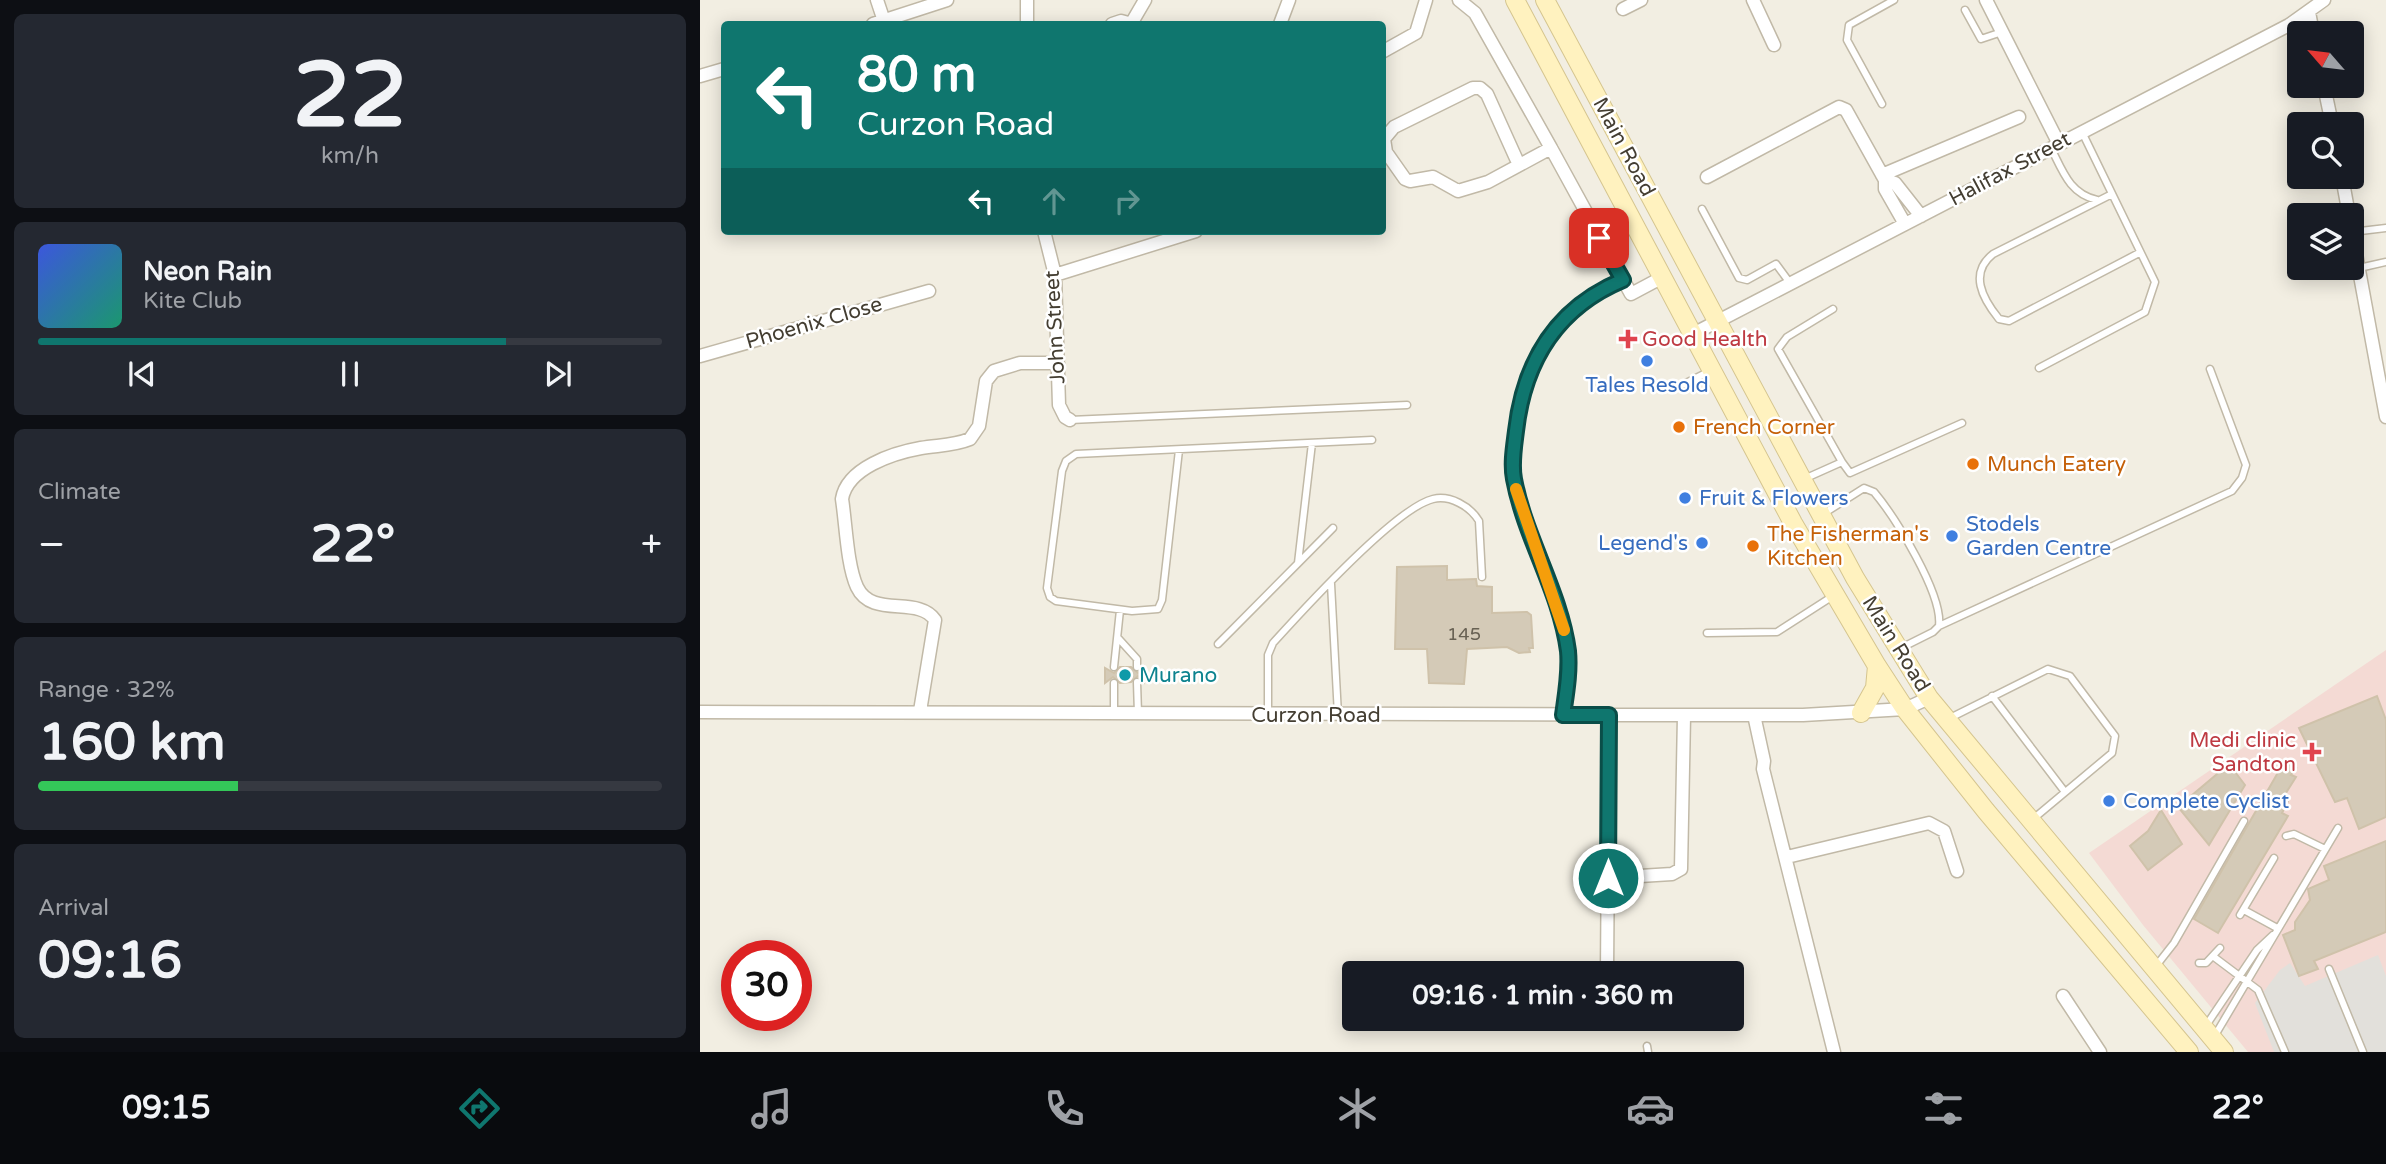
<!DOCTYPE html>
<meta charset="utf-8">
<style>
:root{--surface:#171b24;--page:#242831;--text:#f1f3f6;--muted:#9ea1a6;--line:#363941;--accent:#0f766e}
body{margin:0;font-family:"Varela Round",sans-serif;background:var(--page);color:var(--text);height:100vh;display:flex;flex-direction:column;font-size:26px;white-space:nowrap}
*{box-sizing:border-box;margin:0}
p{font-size:23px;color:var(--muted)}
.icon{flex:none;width:38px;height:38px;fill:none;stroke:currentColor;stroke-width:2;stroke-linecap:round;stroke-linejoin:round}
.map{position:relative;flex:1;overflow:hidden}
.side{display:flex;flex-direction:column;gap:14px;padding:14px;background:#0d0f14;width:700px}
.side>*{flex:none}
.hud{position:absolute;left:21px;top:21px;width:665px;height:214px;border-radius:7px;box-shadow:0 4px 18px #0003;background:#0f766e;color:#fff;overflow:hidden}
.needle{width:46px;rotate:298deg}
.buttons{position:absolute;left:1587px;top:21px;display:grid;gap:14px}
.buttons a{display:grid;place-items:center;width:77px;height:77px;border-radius:7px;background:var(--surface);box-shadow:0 4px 18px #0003;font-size:35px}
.speed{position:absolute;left:21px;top:940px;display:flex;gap:14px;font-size:35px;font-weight:700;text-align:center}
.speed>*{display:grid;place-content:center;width:91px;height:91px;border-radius:50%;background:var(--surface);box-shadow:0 4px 18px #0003;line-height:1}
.speed .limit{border:10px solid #d22;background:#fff;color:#111}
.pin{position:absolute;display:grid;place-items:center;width:60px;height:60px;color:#fff;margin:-30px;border-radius:14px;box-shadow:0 4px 10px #0006}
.me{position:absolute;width:77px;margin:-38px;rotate:0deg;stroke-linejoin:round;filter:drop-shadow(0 0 5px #0008)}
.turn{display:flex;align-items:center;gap:24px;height:147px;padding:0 21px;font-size:32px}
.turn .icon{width:91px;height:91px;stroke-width:2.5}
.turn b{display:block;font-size:49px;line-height:60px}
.lanes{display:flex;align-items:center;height:66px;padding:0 21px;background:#0003;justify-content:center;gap:35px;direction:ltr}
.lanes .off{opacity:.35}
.big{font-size:52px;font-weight:800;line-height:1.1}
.side .card{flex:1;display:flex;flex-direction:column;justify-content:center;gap:10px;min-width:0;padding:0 24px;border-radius:10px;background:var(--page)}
.side .dial{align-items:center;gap:0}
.dial b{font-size:91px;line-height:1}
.song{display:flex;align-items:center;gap:21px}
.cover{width:84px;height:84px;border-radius:10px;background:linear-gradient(135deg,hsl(230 70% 55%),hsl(160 70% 35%))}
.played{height:7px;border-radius:4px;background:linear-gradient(90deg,var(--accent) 75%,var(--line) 75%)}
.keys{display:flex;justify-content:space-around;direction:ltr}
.heat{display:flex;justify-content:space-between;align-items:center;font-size:38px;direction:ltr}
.charge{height:10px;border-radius:5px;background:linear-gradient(90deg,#34c759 32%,var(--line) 0)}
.trip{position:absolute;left:642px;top:961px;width:402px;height:70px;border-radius:7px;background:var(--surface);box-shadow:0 4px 18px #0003;font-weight:800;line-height:70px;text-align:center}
.tab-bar{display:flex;height:112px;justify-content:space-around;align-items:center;background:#090b0e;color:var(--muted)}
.tab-bar .icon{width:49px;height:49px}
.tab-bar .on{color:var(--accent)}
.tab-bar b{font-size:32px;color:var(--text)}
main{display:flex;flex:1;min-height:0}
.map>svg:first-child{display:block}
</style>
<main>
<section class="side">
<div class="card dial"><b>22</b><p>km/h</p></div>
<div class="card">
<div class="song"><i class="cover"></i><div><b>Neon Rain</b><p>Kite Club</p></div></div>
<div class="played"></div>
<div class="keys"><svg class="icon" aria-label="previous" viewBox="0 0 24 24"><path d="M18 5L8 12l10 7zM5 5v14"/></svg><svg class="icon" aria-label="pause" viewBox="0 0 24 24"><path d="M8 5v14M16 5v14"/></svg><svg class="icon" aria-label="next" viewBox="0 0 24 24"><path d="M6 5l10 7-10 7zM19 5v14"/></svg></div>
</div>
<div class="card"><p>Climate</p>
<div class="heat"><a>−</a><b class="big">22°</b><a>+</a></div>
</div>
<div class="card"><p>Range · 32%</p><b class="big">160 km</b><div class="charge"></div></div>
<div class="card"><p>Arrival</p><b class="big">09:16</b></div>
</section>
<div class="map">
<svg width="1686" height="1052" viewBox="0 0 1686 1052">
<rect width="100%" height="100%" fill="#f2eee2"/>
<path fill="#f4dad4" d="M1686,650v402h-138l-105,-127 -54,-72z"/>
<path fill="#e2e0db" d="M1678,955l8,21v76h-112l-19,-49 25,-33 10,-7 15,23z"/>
<path fill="#d4cab7" stroke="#cfc2aa" stroke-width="2" d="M747,566v14l29,-1 1,7 15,1v26l35,-1 4,3 2,33h-4l1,4 -11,1 -12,-6 -40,2 -3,35 -35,-1 -2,-34h-32l2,-82z
M420,667h11l7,6 6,-6v15l-6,-6 -7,6 -11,1 -7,-6 -8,6v-15l9,5z
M1677,696l9,24v97l-27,12 -12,-31 -12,4 -36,-74z
M1584,762l12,6 -5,7 5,2 -12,19 5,3 -7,14 6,3 -70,117 -24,-14z
M1529,764l16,21 -36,60 -31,-38z
M1461,810l21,34 -34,26 -18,-24 18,-15z
M1686,841v91l-72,29 4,8 -19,7 -16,-41 12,-5v-8l15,-22 -2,-11 21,-9 -5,-14z"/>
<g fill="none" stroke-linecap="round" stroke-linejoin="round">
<defs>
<path id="service" d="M1265,10l16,29 21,-7
M1182,104l-35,-64 2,-15 45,-25
M1351,148c12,24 19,46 46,52
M1412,194l-119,60c-24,19 -11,44 6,65l10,2 130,-68
M1002,209l37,69 8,2 29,-16 14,19
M1652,232l34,-4
M1659,268l27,-6
M1339,368l106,-56 10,-30 -73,-150
M982,385l28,-14
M370,420l337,-15
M479,450l-17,150 -4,9 -26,2 -76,-10 -6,-4 -3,-9 15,-117 4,-10 10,-7 296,-14
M1142,462l8,11 112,-50
M1104,479l38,-17 -64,-113 9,-12 46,-28
M1123,514l41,-26 10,4c21,25 69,102 65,134l-6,6 -32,16
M598,563l14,-120
M631,584l7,131
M1239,626l293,-135 10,-13 4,-13 -36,-96
M1007,633l70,-1 56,-36
M418,638l19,21v8
M518,644l115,-116
M414,667l6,-57
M437,682l1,32
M414,683v29
M1292,696l73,96
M568,713v-58l5,-12c29,-32 123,-135 160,-144 17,-4 37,7 46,22l3,56
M863,715c3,-21 7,-43 5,-64 -8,-60 -43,-113 -54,-172 -3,-15 0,-32 2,-48 7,-68 42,-124 107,-151
M1250,718l98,-49 22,7 45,60 -3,17 -79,66
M1586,836l8,-2 31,15
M1544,910l33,18
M1540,915l34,-57
M1514,957l44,33 27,62
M1499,963h7l14,-15
M1456,966l18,-23 70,-122
M1629,969l34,83
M1505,1027l52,-77 16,-15
M1514,1037l124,-209
M947,1046l1,6"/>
<path id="minor" d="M177,0l7,21
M759,0l16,13 76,135
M1053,0l21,45
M1286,0l73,144
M923,9l18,-9
M1609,12l4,21
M173,24l74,-24
M327,24v-24
M412,24l9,-3 11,3
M431,24l14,-24
M580,24l9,-24
M682,52l34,-19 10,-33
M0,76l24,-7
M1624,86l8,38
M819,165l-32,-71 -7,-6h-7l-79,39 -10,12 2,13 19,27 5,2 23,-4 25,14 30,-9 63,-34 80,146 30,-16
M1182,175l137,-58
M1007,177l132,-70 7,3 39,70v9l20,35
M1642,177l7,38
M1185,180l10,3 26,33
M344,231l11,44 4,130 6,12 5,3
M1652,232l34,185
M355,275l141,-44
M993,334l596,-309 35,-25
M0,356l229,-65
M220,711l15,-91c-17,-25 -63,-1 -78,-33 -10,-22 -11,-62 -15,-88 5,-31 51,-46 79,-51 17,-3 32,-2 49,-9l9,-13 7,-45 8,-10 26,-8h38
M0,712l1103,3 102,-6 24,-11
M1054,715l10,46 -1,8 71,283
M1087,857l142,-34 15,8 13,40
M908,878l64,-4 9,-5 3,-153
M907,973l2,-259
M1363,996l37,56"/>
<path id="secondary" d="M815,0l278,523 84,143 28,43 81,102 203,241
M845,0l310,578 74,120 295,354
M1161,713l14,-25 2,-22"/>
</defs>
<use href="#service" stroke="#c1b9a7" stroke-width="9"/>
<use href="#minor" stroke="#c1b9a7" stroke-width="15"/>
<use href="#secondary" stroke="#d5c58f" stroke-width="20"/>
<use href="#service" stroke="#fff" stroke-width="6"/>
<use href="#minor" stroke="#fff" stroke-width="12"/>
<use href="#secondary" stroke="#fff2bf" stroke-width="18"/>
</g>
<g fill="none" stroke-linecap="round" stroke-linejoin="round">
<defs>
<path id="route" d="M899,238l24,42c-67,28 -99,81 -107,151 -2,16 -5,33 -2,48 11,59 46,112 54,172 2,21 -2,43 -5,64h46l-1,163"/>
</defs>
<use href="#route" stroke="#0a4d48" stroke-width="18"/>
<use href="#route" stroke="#0f766e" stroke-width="12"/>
<path stroke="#f59e0b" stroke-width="12" d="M816,489l48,141"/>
</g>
<g fill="#e0444e" stroke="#fff" stroke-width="2.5">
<path d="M924.5 328.5h7v7h7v7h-7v7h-7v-7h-7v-7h7z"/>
<path d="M1608.5 741.5h7v7h7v7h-7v7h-7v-7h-7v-7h7z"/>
</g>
<g fill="#3f7fe0" stroke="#fff" stroke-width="2.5">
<circle cx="947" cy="361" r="7"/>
<circle cx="985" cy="498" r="7"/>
<circle cx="1252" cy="536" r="7"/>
<circle cx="1002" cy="543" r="7"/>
<circle cx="1409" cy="801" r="7"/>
</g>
<g fill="#e8710a" stroke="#fff" stroke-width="2.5">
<circle cx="979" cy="427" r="7"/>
<circle cx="1273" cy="464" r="7"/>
<circle cx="1053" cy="546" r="7"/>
</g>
<circle fill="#0f9aa8" stroke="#fff" stroke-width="2.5" cx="425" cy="675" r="7"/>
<g text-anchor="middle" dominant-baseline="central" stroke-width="5" stroke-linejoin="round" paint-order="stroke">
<g font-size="18" fill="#686153">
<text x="764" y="634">145</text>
</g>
<g font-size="21" fill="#443e32" stroke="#fff">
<text transform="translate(924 147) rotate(62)">Main Road</text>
<text transform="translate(1310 169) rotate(-28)">Halifax Street</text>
<text transform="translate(114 323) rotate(-16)">Phoenix Close</text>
<text transform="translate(355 327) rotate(-93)">John Street</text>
<text transform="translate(1196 644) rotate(58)">Main Road</text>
<text x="616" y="715">Curzon Road</text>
</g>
<g font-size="21" fill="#be3a42" stroke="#fff" text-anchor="start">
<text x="942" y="339">Good Health</text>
<text x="1596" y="740" text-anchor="end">Medi clinic<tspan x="1596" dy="24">Sandton</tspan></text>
</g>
<g font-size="21" fill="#366cbe" stroke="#fff" text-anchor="start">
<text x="947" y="385" text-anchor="middle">Tales Resold</text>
<text x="999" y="498">Fruit &amp; Flowers</text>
<text x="1266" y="524">Stodels<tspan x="1266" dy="24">Garden Centre</tspan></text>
<text x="988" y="543" text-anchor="end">Legend's</text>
<text x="1423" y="801">Complete Cyclist</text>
</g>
<g font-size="21" fill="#c56008" stroke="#fff" text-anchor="start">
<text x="993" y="427">French Corner</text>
<text x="1287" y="464">Munch Eatery</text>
<text x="1067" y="534">The Fisherman's<tspan x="1067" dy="24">Kitchen</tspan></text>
</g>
<g font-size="21" fill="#0d838f" stroke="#fff" text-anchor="start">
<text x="439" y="675">Murano</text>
</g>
</g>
</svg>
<div class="buttons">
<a><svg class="needle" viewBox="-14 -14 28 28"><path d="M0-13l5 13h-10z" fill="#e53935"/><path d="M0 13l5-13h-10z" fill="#9ea1a6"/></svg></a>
<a><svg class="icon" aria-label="search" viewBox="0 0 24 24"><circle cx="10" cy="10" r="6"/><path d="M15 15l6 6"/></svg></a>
<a><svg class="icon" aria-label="layers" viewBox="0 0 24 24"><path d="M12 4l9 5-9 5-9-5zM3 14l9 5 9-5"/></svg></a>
</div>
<div class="speed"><div class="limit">30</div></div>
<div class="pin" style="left:899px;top:238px;background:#d93025"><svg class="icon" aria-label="arrive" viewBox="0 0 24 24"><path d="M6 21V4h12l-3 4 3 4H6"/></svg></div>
<svg class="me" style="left:908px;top:878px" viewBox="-20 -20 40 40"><circle r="17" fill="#0f766e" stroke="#fff" stroke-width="3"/><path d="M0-11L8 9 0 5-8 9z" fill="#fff"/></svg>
<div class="trip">09:16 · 1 min · 360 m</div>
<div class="hud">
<div class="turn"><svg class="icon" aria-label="left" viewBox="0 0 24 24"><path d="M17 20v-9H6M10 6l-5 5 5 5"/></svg><div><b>80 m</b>Curzon Road</div></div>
<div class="lanes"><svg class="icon" aria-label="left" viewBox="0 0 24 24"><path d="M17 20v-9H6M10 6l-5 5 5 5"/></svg><svg class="icon off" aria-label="ahead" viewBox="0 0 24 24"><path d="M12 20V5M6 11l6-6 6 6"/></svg><svg class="icon off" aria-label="right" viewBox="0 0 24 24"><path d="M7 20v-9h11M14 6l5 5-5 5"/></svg></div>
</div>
</div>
</main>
<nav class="tab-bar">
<b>09:15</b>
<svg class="icon on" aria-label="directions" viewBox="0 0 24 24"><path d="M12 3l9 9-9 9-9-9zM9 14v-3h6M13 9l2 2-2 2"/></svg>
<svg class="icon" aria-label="music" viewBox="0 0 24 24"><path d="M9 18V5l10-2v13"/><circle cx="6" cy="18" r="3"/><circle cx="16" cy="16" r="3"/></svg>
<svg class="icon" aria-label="phone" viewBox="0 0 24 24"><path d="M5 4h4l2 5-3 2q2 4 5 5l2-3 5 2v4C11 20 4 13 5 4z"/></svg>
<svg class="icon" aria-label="climate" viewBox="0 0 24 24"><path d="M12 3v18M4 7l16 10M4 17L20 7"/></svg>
<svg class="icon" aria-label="car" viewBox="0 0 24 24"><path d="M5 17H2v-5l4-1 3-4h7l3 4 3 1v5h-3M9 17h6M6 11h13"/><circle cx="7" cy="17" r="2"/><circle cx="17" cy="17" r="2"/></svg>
<svg class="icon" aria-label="filters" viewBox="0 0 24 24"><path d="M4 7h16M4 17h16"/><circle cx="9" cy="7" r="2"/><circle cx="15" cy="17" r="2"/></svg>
<b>22°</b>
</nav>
